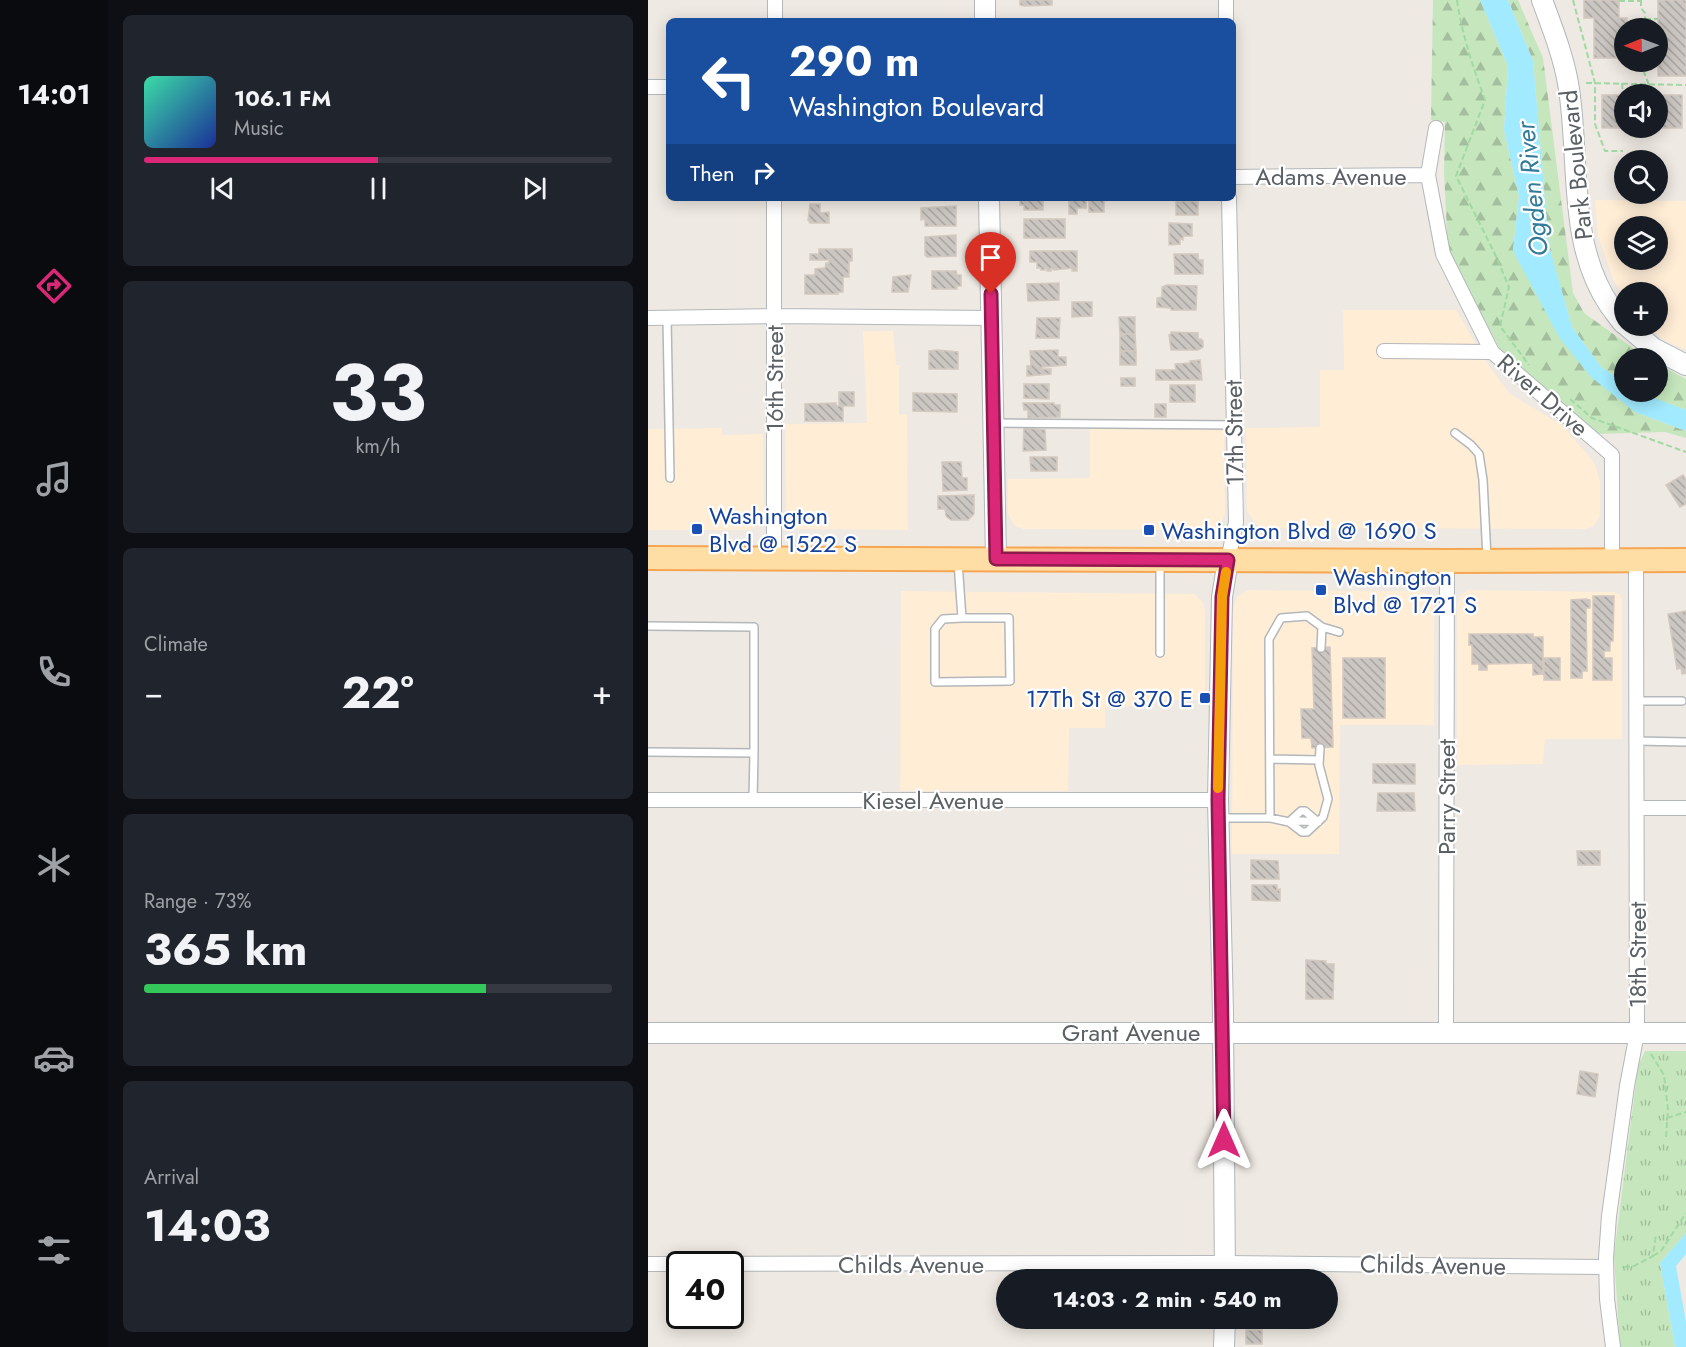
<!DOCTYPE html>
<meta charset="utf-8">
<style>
:root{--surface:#171b24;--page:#20242c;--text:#f1f3f6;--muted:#9ea1a6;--line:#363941;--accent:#db2777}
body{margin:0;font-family:Jost,sans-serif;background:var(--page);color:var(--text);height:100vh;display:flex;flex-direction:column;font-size:22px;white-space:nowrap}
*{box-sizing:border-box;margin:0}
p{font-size:20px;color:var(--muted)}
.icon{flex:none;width:33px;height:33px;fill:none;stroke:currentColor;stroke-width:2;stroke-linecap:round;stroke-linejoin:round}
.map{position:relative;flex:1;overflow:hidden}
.details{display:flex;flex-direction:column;gap:15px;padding:15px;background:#0d0f14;width:540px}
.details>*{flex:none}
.top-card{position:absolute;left:18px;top:18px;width:570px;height:183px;border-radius:9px;box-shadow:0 3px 15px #0003;background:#1a4fa0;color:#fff;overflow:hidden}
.needle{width:39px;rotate:269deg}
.tools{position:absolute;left:966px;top:18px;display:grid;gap:12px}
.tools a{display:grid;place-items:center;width:54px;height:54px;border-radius:50%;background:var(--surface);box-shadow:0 3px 15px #0003;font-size:30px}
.speed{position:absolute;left:18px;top:1251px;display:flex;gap:12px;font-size:30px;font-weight:700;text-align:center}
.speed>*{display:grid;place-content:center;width:78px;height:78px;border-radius:50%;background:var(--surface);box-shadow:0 3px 15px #0003;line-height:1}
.speed .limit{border:3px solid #111;border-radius:9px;background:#fff;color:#111}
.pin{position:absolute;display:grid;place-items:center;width:51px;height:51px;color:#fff;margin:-62px -26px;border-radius:50% 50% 50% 0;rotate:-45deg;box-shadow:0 0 6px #0007}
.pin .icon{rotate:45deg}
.me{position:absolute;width:66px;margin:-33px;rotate:0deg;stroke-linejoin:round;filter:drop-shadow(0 0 4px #0008)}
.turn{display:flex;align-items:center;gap:21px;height:126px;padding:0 24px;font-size:27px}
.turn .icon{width:78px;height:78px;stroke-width:2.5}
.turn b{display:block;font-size:42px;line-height:51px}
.then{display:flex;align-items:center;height:57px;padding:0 24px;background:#0003;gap:12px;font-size:22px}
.big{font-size:45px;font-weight:700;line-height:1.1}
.details .tile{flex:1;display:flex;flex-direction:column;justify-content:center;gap:9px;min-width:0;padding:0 21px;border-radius:9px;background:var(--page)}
.details .dial{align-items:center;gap:0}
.dial b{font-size:78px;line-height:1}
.song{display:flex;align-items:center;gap:18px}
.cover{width:72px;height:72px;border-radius:9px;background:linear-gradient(135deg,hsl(160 70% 55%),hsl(230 70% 35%))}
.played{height:6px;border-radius:3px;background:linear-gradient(90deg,var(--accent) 50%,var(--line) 50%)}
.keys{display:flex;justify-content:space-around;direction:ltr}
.heat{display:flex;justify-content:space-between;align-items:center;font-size:33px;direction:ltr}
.charge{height:9px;border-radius:4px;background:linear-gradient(90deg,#34c759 73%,var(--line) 0)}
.trip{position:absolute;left:348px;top:1269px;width:342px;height:60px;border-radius:30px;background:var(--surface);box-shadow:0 3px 15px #0003;font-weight:700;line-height:60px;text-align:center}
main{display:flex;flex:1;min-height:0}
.tabs{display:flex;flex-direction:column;width:108px;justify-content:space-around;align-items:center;background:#090b0e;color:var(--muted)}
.tabs .icon{width:42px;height:42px}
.tabs .selected{color:var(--accent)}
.tabs b{font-size:27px;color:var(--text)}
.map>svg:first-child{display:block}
</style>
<main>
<nav class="tabs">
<b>14:01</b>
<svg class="icon selected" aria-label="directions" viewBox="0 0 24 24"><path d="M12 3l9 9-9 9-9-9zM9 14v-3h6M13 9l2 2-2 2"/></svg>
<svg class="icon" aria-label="music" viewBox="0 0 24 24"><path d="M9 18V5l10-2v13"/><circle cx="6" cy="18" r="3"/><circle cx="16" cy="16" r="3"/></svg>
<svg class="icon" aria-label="phone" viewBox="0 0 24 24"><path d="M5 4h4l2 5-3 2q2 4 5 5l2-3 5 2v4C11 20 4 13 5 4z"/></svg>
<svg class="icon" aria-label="climate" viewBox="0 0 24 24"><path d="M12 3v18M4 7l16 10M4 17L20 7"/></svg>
<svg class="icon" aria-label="car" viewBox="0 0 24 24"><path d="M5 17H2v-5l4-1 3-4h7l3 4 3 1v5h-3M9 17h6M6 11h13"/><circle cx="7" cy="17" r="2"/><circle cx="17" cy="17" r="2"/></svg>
<svg class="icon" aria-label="filters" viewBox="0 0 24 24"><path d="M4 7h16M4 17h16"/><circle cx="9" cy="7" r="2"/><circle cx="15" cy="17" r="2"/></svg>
</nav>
<section class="details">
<div class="tile">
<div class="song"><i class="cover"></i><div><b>106.1 FM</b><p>Music</p></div></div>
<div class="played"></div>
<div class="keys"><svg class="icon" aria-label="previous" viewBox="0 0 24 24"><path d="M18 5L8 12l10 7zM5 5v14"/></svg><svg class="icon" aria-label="pause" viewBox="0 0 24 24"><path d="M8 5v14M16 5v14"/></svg><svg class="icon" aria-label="next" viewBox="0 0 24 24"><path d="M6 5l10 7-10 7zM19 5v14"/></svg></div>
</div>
<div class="tile dial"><b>33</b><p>km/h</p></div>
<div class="tile"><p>Climate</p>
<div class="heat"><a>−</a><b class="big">22°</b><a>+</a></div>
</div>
<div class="tile"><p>Range · 73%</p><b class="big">365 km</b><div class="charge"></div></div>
<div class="tile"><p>Arrival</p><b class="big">14:03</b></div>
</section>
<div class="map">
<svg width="1038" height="1347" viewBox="0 0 1038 1347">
<defs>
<pattern id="forest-firs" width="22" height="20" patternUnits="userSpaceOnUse" patternTransform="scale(1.5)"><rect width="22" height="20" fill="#c6e7bd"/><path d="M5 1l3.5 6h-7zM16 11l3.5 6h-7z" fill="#a4bf9d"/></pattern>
<pattern id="park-tufts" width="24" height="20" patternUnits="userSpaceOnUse" patternTransform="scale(1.5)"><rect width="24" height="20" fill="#c6e7bd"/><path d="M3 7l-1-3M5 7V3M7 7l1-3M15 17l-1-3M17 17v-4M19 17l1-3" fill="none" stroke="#a4bf9d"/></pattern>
<pattern id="building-back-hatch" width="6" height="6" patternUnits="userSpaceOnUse" patternTransform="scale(1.5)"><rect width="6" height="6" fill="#cbc6c1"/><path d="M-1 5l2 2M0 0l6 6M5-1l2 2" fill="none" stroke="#a8a4a0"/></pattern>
</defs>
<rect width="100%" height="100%" fill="#eee9e2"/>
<path fill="#ffedd6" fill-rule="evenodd" d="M947,200l91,1v149l-24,-11 -13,-13h9v-34h-34v6l-11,-19 -15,-43zM1010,226v34h-34v-34z
M695,310h113l30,52 23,31 54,33 29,34 4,7 4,16v33l-6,10 -9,3 -321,-1 -6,-2 -11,-14 -1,-84 74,-1v-57h24z
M215,331h30l3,34h3v49l8,1 1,115 -110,-1 -9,-5 -3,-7 -1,-93 82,-1z
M442,419l134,2 1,93 -4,9 -4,4 -11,3 -183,-1 -8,-3 -7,-12v-35l82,-1z
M74,428v7l41,-1 1,81 -3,8 -11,7h-102v-101z
M600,590l170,1 10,3 6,9v122h-94l-1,129h-107l1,-246 4,-11z
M820,590l146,2 6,2 2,5v140h-77l-2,25 -86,1v-161l3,-8z
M253,591l294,3 8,9 2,6v91h-69l-1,6 -30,1v21h-36l-1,63h-168z"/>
<path fill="url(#forest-firs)" d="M785,0h47l28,66 -4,64 15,66 -6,55 122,161 51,19v7l-21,-6 -69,2 -95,-83 -53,-99 -4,-80 1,-50 -14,-2z
M860,0h10l25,58 30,235 11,20 63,45h-23v24l-23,-15 -29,-40 -23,-80 -16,-186z
M1010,364l28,15v31l-41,-14 -7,-4h20z"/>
<path fill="url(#park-tufts)" d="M997,1051h41v182l-26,30 15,84h-55l-6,-92 24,-189z"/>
<path fill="#a1eaff" d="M832,0h28l25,61 16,185 23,81 29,40 23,15v10c21,0 42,11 62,18v21l-51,-19 -44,-35 -32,-40 -46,-86 6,-55 -15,-66 4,-64z
M1038,1233v21l-10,12 10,56v25h-11l-15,-84z"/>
<path fill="url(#building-back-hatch)" stroke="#d3c9c0" stroke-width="1.5" d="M372,0h32v5l-28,1 -4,-1z
M936,0h35v18h8v10h-3v30h-30v-40h-10z
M1010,0h28v76h-28z
M954,95h22v33h34v-33h24v33h-80z
M372,198h23v12h-19v-5h-4z
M421,198h17v10h-9v6h-8z
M441,198h15v14h-15z
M528,201h22v14h-22z
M162,204h10v9l9,-1v11h-19l-2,-3z
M308,206v20h-31v-7l-4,1v-12z
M376,219h41v19h-41z
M521,223l23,1v12h-9v4l-3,-2v6l-11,1z
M308,235v21l-29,1 -2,-2v-18z
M171,249h33v12h-3v16h-6v15h-5v2h-33v-19h10v-6l10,-1 1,-5h3v-3h-19v-6h9z
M382,251h47v20h-5v-3l-18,2 -3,-2v3h-4v-3h-2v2h-4v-2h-4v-6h-7z
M526,254h24v6h5v14h-28z
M284,271h24l1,4h4v11h-4v3h-25z
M263,275l-3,17h-16l1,-15z
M411,283v17l-31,1 -1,-17z
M519,285l30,1 -1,24h-25v-2l-14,-1v-9l5,-1v-10z
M424,302h20v14l-20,1z
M471,317h16v17h-15z
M389,318h23l-1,20h-23z
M523,332l27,1v6h3l2,2v6l-5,3h-27l-2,-15 2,-1z
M472,334h15l1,17h-16z
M289,350l21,2v17h-29v-18z
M410,350v7h8v8l-24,2v2h9v5l-24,2v-10h4l-1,-15z
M472,351h16v14h-16z
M552,360l2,20h-46v-10h20l-1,-6 15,-1v-2z
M473,378h14v8h-14z
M376,384h25v15l-25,-1z
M522,385h25v17h-25z
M191,392h15v14h-11v15h-38v-17l31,-1v3h3z
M265,393l44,1v18l-44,-1z
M375,403h31v2h6v12l-32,1v-8h-4z
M507,404h11v13h-11z
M376,428l21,2 1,20 -23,1z
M382,457h27v14h-26z
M294,462h19l1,16h5v12l-24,1z
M1035,475l3,5v24l-6,3 -14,-22z
M326,495v19l-6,6h-17l-5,-4 -1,-7h-7v-13z
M945,596h21l-1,45h-3v10h-6v7h8v22h-19z
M938,599l4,1v8h-4l1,63h-5v7h-11v-78z
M1038,611v62l-4,1 -1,-6 -4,1 -9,-55z
M821,634h64v3h10v37l-10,1v-12l-46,1v6h-8v-6h-7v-19h-3z
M682,647l3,100 -21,1 -1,-10h-9l-1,-29h13l-2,-61z
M695,658h42v60h-42z
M896,658h16v22h-16z
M725,764h42v20l-42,-1z
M730,793h36l1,18h-38z
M929,851h23v14h-22z
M603,860l27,1 1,18h-28z
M604,885h25v5l3,-1v12l-28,-1z
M658,960l20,1v3h8l-1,35h-27z
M932,1071l18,3 -3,23 -18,-3z
M371,1318h15l1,9h-16z
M598,1330h16v14h-16z"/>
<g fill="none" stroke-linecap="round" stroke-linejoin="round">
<defs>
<path id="lane" d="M19,318l3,160
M348,423l238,2
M807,433l16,12 8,9 4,26 4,78
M310,562l4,56 -19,1 -8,10v53l75,-1 -1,-63h-47
M0,626l106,1v126
M673,648l1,-21
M512,653v-91
M988,701h46
M988,741l50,1
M0,752l106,1 -1,47
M622,759l49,1
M573,818h49l-1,-179 12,-21 26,-2 15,11 17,5
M622,818l19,4 13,10h5l16,-15 5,-18 -9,-34 1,-17
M641,822l12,-11h4l13,11
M641,822l13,-1 16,1"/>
<path id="street" d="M578,0v21
M127,21v-21
M0,87h21
M788,128l-8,47 15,79 49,98 120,103v105
M585,177l195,-2
M126,198v361
M0,318l126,-2 217,2
M736,351l108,1
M580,560l8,-38 -7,-324
M0,800h570
M989,808h49
M798,1032l1,-471
M0,1264l577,-1 380,4
M965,1347l-6,-48 -1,-41 3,-42 18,-130 10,-53 -1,-473"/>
<path id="secondary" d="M337,0v21
M894,0c10,27 21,55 26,83 13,74 -2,159 42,223 5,6 9,13 14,18
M341,198l7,361
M979,326l26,22 33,17
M0,1033h1038
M577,1280l-2,-267 -5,-213 4,-203 6,-37
M576,1347l1,-29"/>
<path id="primary" d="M0,558l799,3 239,-1"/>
</defs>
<use href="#lane" stroke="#b3b7ba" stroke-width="10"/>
<use href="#street" stroke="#b3b7ba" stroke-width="16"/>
<use href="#secondary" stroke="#b1b7bb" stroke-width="22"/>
<use href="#primary" stroke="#f6a653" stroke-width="26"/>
<path stroke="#a0d9a3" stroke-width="2" stroke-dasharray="6 3" stroke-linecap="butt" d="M809,0c5,35 16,67 28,100l-29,76 38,76 15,35 -9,39 29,39
M925,0l22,83v41l10,27h18
M993,0v8l4,5v15
M971,1h22
M997,19h13
M992,62l9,23
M938,83l100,2
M974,83l1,12
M922,399l22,19 94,34
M1003,1054l13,21 4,35 -2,28
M1019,1118l19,-6
M1005,1256l8,-5 25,-38
M976,1267l10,-1 19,-10 3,-22"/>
<use href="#lane" stroke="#fff" stroke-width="7"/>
<use href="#street" stroke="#fff" stroke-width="14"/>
<use href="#secondary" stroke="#fff" stroke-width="20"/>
<use href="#primary" stroke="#ffdea6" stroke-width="22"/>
</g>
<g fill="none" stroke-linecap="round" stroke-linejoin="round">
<defs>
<path id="route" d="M343,294l5,265 232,1 -6,37 -4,203 6,340"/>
</defs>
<use href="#route" stroke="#8e194d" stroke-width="15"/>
<use href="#route" stroke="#db2777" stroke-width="10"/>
<path stroke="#f59e0b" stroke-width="10" d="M570,788l4,-191 4,-25"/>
</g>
<g fill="#1a4fb4" stroke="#fff" stroke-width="2">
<rect x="43" y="523" width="12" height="12" rx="3"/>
<rect x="495" y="524" width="12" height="12" rx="3"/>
<rect x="667" y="584" width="12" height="12" rx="3"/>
<rect x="551" y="692" width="12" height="12" rx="3"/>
</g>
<g text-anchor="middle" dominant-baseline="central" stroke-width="4.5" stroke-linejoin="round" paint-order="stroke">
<g font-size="24" fill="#5a6064" stroke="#fff">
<text transform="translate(928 165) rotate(-96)">Park Boulevard</text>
<text x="683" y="176">Adams Avenue</text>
<text transform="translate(126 379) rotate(-90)">16th Street</text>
<text transform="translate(895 395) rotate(41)">River Drive</text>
<text transform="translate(586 433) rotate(-91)">17th Street</text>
<text transform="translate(798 797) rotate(-90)">Parry Street</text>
<text x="285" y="800">Kiesel Avenue</text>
<text transform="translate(989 955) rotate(-90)">18th Street</text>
<text x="483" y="1032">Grant Avenue</text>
<text x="263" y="1264">Childs Avenue</text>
<text transform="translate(785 1265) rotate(1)">Childs Avenue</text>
</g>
<g font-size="24" fill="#164399" stroke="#fff" text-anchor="start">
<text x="61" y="515">Washington<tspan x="61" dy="28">Blvd @ 1522 S</tspan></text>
<text x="513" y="530">Washington Blvd @ 1690 S</text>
<text x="685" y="576">Washington<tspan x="685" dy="28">Blvd @ 1721 S</tspan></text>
<text x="545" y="698" text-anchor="end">17Th St @ 370 E</text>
</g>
<g font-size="26" font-style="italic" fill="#347b9a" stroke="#fff">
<text transform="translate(884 189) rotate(-96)">Ogden River</text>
</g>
</g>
</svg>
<div class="tools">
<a><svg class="needle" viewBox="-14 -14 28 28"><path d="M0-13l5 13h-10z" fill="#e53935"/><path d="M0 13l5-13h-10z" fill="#9ea1a6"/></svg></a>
<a><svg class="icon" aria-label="sound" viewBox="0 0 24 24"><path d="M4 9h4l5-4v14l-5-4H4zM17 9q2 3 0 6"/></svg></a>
<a><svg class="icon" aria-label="search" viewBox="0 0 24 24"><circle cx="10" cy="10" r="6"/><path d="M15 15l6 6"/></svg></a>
<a><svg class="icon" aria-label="layers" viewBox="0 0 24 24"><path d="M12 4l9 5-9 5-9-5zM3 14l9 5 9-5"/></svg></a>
<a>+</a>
<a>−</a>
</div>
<div class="speed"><div class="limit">40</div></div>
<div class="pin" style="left:343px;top:294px;background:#d93025"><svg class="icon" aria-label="arrive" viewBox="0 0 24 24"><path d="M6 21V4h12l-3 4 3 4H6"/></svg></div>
<svg class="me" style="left:576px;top:1140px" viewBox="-20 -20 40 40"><path d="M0-17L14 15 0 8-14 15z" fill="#db2777" stroke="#fff" stroke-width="4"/></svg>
<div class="trip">14:03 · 2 min · 540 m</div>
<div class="top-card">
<div class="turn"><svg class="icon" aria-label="left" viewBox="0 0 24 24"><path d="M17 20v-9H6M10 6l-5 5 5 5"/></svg><div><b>290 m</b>Washington Boulevard</div></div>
<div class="then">Then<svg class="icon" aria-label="right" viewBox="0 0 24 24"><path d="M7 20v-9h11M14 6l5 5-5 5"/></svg></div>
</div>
</div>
</main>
